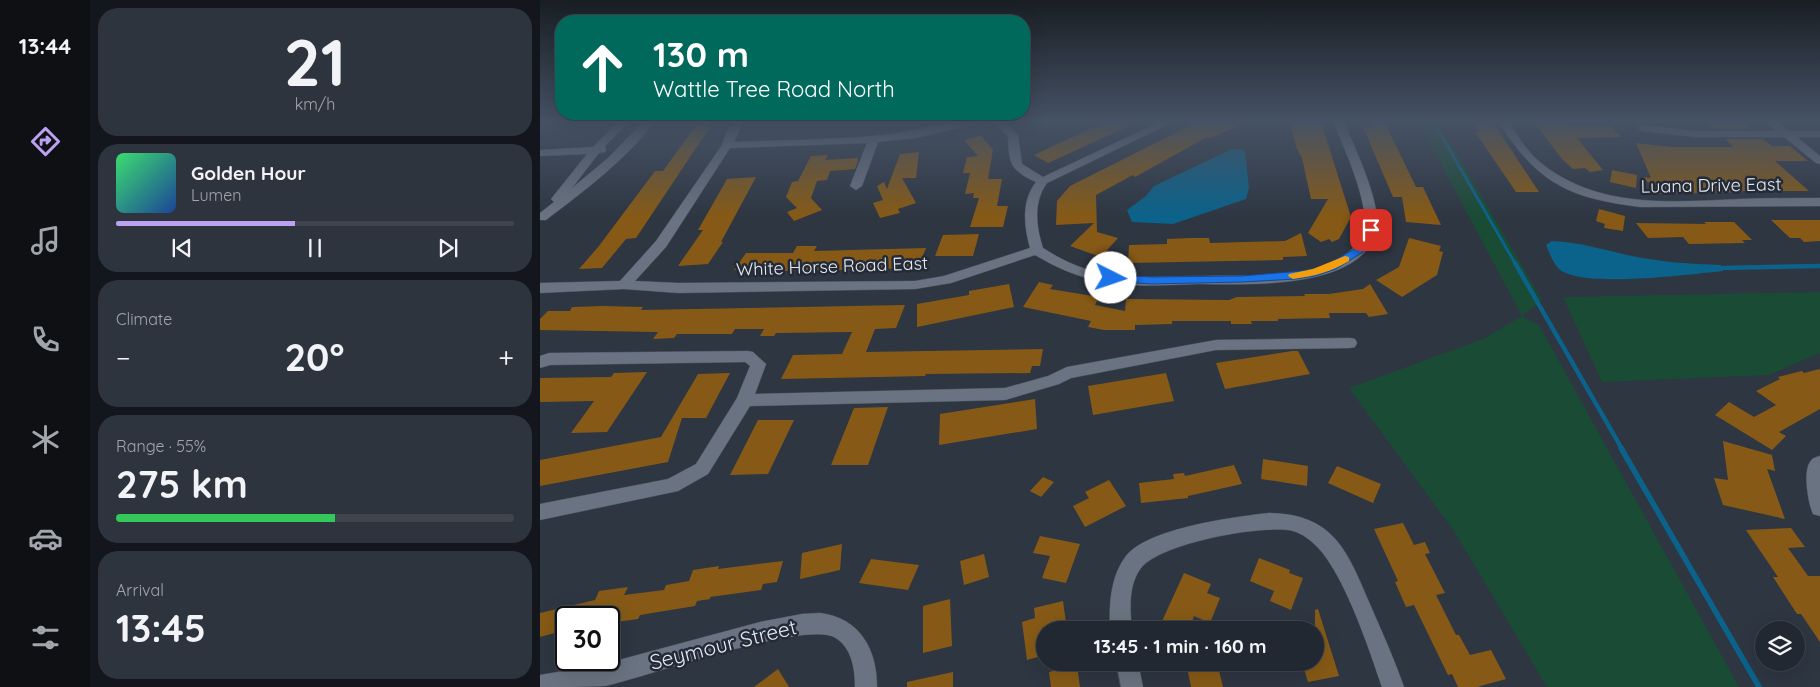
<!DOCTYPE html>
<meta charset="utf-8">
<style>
:root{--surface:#222832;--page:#2e343e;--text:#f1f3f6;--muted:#a2a6ac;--line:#3f444d;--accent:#bca0f2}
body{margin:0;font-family:Quicksand,sans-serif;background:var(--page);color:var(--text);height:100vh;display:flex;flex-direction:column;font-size:19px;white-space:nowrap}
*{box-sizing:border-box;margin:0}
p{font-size:16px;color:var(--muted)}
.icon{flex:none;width:28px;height:28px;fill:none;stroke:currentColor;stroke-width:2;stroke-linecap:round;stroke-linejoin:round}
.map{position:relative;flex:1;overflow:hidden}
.sheet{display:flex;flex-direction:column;gap:8px;padding:8px;background:#13161c;width:450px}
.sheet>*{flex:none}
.guide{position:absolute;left:15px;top:15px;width:475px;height:105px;border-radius:20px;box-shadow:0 5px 20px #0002,0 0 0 1px var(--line);background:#00695c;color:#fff;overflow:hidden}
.tools{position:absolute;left:1215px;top:621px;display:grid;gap:10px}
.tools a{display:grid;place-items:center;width:50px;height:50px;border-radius:50%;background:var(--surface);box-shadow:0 5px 20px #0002,0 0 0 1px var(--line);font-size:25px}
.speed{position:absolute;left:15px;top:606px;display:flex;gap:10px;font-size:25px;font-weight:700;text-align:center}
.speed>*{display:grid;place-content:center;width:65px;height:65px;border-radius:50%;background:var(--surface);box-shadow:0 5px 20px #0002,0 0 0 1px var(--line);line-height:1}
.speed .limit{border:2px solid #111;border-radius:8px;background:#fff;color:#111}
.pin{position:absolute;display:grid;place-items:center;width:42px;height:42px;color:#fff;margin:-21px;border-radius:10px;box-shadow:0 2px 8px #0006}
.me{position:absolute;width:55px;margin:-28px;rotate:94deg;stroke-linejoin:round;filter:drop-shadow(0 0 4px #0008)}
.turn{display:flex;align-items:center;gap:18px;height:105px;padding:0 15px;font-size:22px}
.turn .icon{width:65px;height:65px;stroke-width:2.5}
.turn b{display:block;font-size:35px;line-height:42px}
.big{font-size:38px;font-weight:700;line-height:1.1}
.sheet .tile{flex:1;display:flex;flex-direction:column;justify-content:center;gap:8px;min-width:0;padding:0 18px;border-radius:20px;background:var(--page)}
.sheet .dial{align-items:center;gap:0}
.dial b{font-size:65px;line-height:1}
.song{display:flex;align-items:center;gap:15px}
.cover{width:60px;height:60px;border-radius:8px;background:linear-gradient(135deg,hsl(140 70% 55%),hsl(220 70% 35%))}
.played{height:5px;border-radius:2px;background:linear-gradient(90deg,var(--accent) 45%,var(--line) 45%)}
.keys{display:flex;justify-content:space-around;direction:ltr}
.heat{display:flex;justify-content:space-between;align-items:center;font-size:28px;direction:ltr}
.charge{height:8px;border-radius:4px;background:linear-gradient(90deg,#34c759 55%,var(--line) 0)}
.trip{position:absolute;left:496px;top:621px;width:288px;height:50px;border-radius:25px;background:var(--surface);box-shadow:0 5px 20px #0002,0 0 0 1px var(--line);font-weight:700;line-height:50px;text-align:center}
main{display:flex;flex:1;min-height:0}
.tab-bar{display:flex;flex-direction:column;width:90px;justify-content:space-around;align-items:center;background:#0e1014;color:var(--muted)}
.tab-bar .icon{width:35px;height:35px}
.tab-bar .on{color:var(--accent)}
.tab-bar b{font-size:22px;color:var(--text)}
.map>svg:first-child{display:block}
</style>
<main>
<nav class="tab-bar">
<b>13:44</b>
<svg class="icon on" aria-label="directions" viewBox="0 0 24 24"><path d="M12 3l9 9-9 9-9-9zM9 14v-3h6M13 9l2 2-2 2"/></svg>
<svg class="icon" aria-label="music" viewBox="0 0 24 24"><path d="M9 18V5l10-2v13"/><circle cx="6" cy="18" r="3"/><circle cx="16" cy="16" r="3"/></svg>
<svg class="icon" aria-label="phone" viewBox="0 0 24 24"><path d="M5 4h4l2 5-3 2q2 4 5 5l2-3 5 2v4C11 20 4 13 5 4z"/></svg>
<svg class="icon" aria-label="climate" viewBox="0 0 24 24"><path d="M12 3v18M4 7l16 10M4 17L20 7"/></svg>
<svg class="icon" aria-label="car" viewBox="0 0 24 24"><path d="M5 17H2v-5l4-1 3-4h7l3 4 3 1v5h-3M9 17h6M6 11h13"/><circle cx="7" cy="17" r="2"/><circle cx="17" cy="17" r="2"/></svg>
<svg class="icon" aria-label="filters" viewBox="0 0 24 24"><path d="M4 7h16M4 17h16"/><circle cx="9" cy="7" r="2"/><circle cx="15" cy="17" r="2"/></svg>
</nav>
<section class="sheet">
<div class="tile dial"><b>21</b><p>km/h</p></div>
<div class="tile">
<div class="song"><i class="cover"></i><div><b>Golden Hour</b><p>Lumen</p></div></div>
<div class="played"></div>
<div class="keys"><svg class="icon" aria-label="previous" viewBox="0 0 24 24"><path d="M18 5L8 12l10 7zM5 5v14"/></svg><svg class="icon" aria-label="pause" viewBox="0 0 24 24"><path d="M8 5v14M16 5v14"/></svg><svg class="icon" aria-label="next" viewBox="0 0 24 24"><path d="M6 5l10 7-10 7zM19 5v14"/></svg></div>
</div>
<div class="tile"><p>Climate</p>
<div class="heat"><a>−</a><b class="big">20°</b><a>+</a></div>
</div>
<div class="tile"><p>Range · 55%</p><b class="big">275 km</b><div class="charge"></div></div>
<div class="tile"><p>Arrival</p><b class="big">13:45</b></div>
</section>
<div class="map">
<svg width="1280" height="687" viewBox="0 0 1280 687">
<rect width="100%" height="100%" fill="#2e3642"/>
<path fill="#1a4b35" d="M878,121h20l104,179 -20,16 17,9 200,362h-192l-93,-156 -105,-143 134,-49 39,-23z
M1280,292v61l-51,22 -167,7 -39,-85z"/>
<path fill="#0b628a" d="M692,149l13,1 4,38 -3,11 -73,25 -41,-2 -5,-12 19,-14 8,-10z
M1012,241c27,1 53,9 80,15 29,6 58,8 89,9l2,6c-31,3 -142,18 -164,-2 -6,-6 -10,-17 -13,-24z"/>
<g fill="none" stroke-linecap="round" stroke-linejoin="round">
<path stroke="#0b628a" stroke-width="3" d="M893,121l83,144"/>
<path stroke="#0b628a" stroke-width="4.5" d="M975,263l107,186
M1182,268l98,-2"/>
<path stroke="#0b628a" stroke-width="5.5" d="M1081,448l138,239"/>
</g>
<path fill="#865a16" d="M159,121h15l-78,117 -10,1 -24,29 -23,1 20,-23 56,-75h8z
M567,121h33l-92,42 -14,-8z
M659,121l49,1 -38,16 -3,-1 -72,40 -2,-2 -37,20 1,37 21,6 -17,19 -31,-11 24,-23 -38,2 1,-24 13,-15z
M829,121h15l32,66h7l18,38 -35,-3 -4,-25h-9l-30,-70h9z
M933,121h19l47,71h-23l-41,-60h5z
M993,121h32l5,5h41l10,11 -44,1 26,32 -13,2 -5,-4 -12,1 -11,-10z
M1165,121h37l9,8h-37z
M781,122l30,95 -12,22 -7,3 -3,-3 -8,3 -13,-9 20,-34h-17l-9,-41 -6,-11 -6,-24z
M441,135l12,15 -5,29h14l-5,27h11l-5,21h-33l9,-29h-6l1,-5 -9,1 5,-21h-7l4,-16 11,-1 -14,-16z
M1185,139h38l9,7h18l18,15h-33l34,30h-68l2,1 -84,2 -16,-17 8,1 -15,-35 36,4h61z
M379,152l-3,26h-14l14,25 -18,6 2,4 -20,5 -7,-15 10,-3 -6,-14 7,-4 3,7 13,-35z
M288,155l-3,5 33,-2v3l-3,8 -25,2 -3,9 -10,1 -6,17 11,12 -28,11 -7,-9 10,-4 -11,-11 6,-15 6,-1 13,-25z
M1072,170l25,5 -1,13 -26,-6z
M216,177l-35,65h2l-15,22 -30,2 25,-36h-5l29,-51z
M1059,209l26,7 -2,15 -19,-3 1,-4 -9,-3z
M1231,220h49v21l-16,1 -4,-4h-10z
M1164,222h30l18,18h-10l3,3 -56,1 -6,-7 -35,1 -12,-15 70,1z
M761,233l6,23 -24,1v3l-155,3 1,-18 38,-1v-5l23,-1h19l1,5 75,-2z
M439,234l-6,22h-38l8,-21z
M869,238l32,8 -2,5 4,1 -6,23 -35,22 -26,-17 23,-13z
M257,246h20l-3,5 112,-3 -8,20 -115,3 -69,-1 12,-17h47z
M499,282l14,3 -3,4 49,8 -4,8 30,6 1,-12 103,1 8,-3 68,-1 -1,-2h25l34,-5 7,-5 18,30 -19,3 -3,-4h-37l1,5 -52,1v2h-27l1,3h-21v-3h-59v3l-37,1v5h-31l-16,-3 3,-6 -68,-14z
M469,284l5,23 -97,20v-23l52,-9v-4z
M365,305l-9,23 -21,1 -9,23 177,-3 -3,17h-8l-2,7 -104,1 -1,2 -144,3 12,-24 49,-1 10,-22 -76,1 -2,3h-14l4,-7h-29l-3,5h-55l-3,4 -21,1 5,-7 -118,-2v-11l8,-8h22l2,-4 31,-1 40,1 -2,3z
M752,351h6l12,23 -85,15 -9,-26z
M1280,369v40l-41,23 7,4 -14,14 -57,-35 14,-13 25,15 22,-12 -20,-14 24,-12 -2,-2 24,-6 2,2z
M107,372l-40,60 -36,1 23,-32 -54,1v-24l71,-1 3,-4z
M190,373l-24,45h-24l-14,44 -128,24v-26l121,-23 37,-63z
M626,373l8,28 -81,14 -5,-29z
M495,399l2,30 -98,16 1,-31z
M348,407l-20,58h-37l23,-57z
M218,420h36l-26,54 -38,1z
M1183,441l49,14 3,16 -8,-2 18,50 -62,-14 -9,-27 14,2z
M723,459l45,7 -1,20 -46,-7z
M694,465l8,19 -54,12v2l-47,5 -2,-20 35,-4 -1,-5 11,-1 1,3z
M797,466l44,18 -8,19 -45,-20z
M503,477l11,5 -13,15 -11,-6z
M569,480l17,26 -41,21 -12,-21 16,-8 -4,-6z
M863,523l11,22 11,-3 5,11 -5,1 20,39 -9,2 20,40h3l11,20 21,-5 15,29 -29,8h-19l-6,-13 -4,1 -34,-70 -8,2 -11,-25 3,-1 -24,-52z
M1251,528l14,19 -17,1 20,28h12v66l-19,-28h-4l-24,-37h5l-32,-47z
M500,536l40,8 -14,39 -24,-5 8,-22 -17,-3z
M302,544l-2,26 -40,9 2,-26z
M444,554l5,23 -25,8 -4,-24z
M719,558l31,12 -1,3 14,5 -12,32 -21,-9 4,-10 -24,-10z
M331,559l48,6 -11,25 -49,-7z
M243,561l-6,21 -14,2 -2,6 -51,7v2l-13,2 -2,5 -55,9 -2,4 -29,4v-5h-43v12l-26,7v-24l55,-13 4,-9 29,-4 -4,8 40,-5 2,-5 23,-4 4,-11 26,-4 -1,3z
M644,573l27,11 -4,9 13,5 -10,25 -16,-7 -5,14h-31z
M410,599l2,47 -29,7v-47z
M523,601l4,29h-22v25l-18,5 -5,-38 13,-4 -1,-10z
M778,609l21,67 -31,6 -6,-20h13v-52z
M646,662h31l6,25h-32z
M537,665l3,22h-29l-2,-15z
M238,669l11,18h-35z
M413,672v15h-46v-5z"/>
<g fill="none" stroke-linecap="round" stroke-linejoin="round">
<defs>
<path id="minor" d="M79,121h11l-25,25 1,4 -1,2 -6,1 -27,35 36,-30 36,-37h11c-29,39 -71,70 -109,99h-6v-7l14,-11 -3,-3 36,-45 -47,2v-6l53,-3z
M194,121h10l-10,21c49,-2 99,-2 149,-7 32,-3 66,-15 98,-14l-1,2 -65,15 -37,4 -16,44 -6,4 -6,-4 17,-43 -137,5 -64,99 -31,34 43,2 237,-2 29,-5 86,-28c-6,-22 -9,-47 6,-66 -26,-12 -27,-18 -28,-46l-16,-15h11l15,14 4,29 21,13 119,-56h13l-128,62c-14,19 -11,44 -4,65 17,11 35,20 55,24 34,8 71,4 106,4 36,-1 73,2 109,-7 18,-5 44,-17 50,-36 9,-26 -20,-87 -30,-112h10c11,24 41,87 33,112 -18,58 -132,51 -179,51 -33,1 -67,4 -99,-3 -22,-5 -43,-14 -63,-26l-84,28 -36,6 -237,4 -54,-4 -84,4v-10l80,-2 36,-40 66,-96 4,-12z
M958,121h10c10,15 19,31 33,42 57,46 130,39 199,36 26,-1 53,-1 80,-1v8l-180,1c-72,-9 -103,-24 -142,-86z
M1225,121h11l13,10h31v6h-23l23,19v8l-4,-1 -32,-26h-88l-54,-6 -5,-3 5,-3 54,6h80z
M810,338l5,1 2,4 -2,4 -5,1 -134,2 -145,28 -12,6 -54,16 -255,6 -42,68 -30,17 -138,29v-16l128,-25 28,-15 41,-66 13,-32 -5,-4 -195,3 -10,3v-12l9,-3 199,-2 5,1 13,12 -11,30 250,-6 43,-12 19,-9 149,-27z
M1280,456v60l-7,-2c-5,-11 -10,-42 -3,-52 2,-4 6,-5 10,-6z
M729,513c64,1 78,37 100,89 12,28 25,56 35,85h-22c-13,-38 -40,-121 -70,-145 -7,-6 -15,-11 -24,-12 -31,-4 -127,13 -147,38 -13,17 -11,42 -9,62h-22c-1,-25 0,-53 16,-74 22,-28 108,-39 143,-43z
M280,613c40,5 57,36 57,74h-22c0,-18 -3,-40 -21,-50 -31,-16 -188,40 -229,49 -20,1 -44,1 -65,1v-12l64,-11 156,-42 42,-8z
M576,662h22l5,25h-22z"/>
</defs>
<use href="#minor" stroke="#4c525d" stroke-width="1"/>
<use href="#minor" fill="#6a7381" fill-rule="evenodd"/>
</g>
<linearGradient id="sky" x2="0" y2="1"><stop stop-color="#191e24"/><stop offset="0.56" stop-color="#465265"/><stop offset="1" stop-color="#465265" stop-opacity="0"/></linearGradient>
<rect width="1280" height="217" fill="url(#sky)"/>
<path fill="#1a73e8" stroke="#114b97" d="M831,227l5,3 -13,22 -27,17 -21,7 -19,3 -54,3 -91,2 -40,-3 -5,-3 5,-3 40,2 91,-1 71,-6 16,-6 27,-16 12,-20z"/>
<path fill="#f59e0b" d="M805,256l4,1v4c-18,11 -35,15 -56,18l-5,-3 1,-2 24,-5z"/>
<g text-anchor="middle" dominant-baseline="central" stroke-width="5" stroke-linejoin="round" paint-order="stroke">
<g font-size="18" fill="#e4eaf2" stroke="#242b37">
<text transform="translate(1171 185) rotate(-1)">Luana Drive East</text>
<text transform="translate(292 266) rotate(-2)">White Horse Road East</text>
</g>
<g font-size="21" fill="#e4eaf2" stroke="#242b37">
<text transform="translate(183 644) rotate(-14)">Seymour Street</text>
</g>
</g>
</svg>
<div class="tools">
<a><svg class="icon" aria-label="layers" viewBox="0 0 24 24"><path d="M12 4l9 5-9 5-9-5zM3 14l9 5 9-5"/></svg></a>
</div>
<div class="speed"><div class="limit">30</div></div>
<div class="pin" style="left:831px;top:230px;background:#d93025"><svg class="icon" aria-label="arrive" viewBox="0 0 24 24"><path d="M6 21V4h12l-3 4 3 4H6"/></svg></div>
<svg class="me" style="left:571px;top:278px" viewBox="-20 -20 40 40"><circle r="19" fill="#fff"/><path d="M0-13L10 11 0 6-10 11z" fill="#1a73e8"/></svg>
<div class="trip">13:45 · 1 min · 160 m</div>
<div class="guide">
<div class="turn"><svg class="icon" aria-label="ahead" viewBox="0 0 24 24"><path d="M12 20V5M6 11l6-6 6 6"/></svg><div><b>130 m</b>Wattle Tree Road North</div></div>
</div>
</div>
</main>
